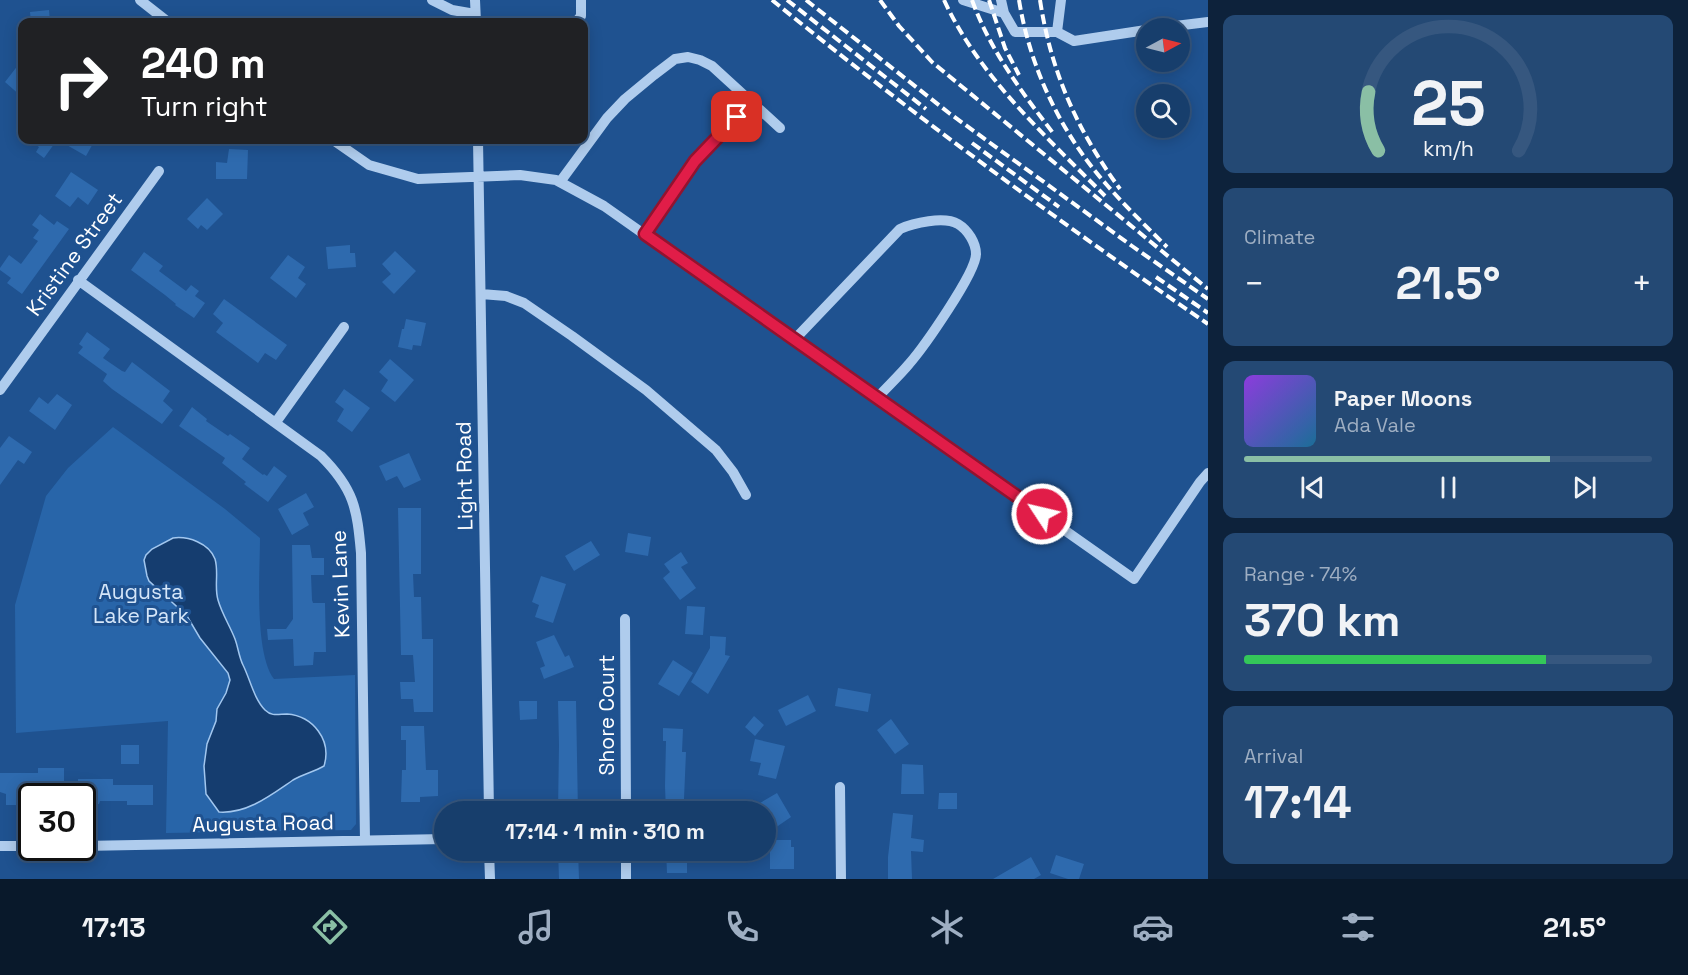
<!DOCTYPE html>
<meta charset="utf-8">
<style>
:root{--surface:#173e6c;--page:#244974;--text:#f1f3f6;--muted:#9eaec2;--line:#36577f;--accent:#8abfa5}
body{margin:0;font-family:"Space Grotesk",sans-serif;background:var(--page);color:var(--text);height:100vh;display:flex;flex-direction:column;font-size:22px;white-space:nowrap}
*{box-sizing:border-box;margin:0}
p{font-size:20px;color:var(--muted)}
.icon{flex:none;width:33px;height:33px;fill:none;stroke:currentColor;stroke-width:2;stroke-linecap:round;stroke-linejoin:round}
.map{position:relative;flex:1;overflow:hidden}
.details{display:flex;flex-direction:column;gap:15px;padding:15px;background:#0d223b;width:480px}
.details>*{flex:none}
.hud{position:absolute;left:18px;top:18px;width:570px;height:126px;border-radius:12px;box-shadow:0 3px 15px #0003,0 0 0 2px var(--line);background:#202124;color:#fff;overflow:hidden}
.needle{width:39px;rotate:83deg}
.buttons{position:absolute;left:1136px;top:18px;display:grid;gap:12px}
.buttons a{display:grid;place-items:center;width:54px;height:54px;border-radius:50%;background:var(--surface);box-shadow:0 3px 15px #0003,0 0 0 2px var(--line);font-size:30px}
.speed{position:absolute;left:18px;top:783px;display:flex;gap:12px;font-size:30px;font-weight:700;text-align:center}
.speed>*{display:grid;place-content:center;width:78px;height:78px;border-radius:50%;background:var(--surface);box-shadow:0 3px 15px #0003,0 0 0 2px var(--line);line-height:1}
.speed .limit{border:3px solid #111;border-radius:9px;background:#fff;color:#111}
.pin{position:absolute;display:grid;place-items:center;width:51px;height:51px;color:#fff;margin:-26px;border-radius:12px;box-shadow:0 3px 9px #0006}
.me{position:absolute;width:66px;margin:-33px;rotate:305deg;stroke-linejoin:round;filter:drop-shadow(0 0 4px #0008)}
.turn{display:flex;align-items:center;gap:21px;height:126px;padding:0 24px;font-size:27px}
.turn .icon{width:78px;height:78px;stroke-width:2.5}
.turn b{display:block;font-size:42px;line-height:51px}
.big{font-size:45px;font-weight:700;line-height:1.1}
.details .card{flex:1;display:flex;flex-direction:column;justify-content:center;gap:9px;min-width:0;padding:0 21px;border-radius:12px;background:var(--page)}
.details .dial{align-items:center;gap:0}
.dial svg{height:156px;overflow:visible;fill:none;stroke:var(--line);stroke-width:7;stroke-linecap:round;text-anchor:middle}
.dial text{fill:var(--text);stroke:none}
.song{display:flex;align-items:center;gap:18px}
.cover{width:72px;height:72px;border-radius:9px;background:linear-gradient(135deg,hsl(270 70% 55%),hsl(200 70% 35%))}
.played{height:6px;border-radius:3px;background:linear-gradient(90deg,var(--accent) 75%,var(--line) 75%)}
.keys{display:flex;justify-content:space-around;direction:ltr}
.heat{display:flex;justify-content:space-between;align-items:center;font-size:33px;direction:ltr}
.charge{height:9px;border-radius:4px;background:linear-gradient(90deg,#34c759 74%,var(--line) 0)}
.trip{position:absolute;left:434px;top:801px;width:342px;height:60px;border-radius:30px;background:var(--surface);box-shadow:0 3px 15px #0003,0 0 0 2px var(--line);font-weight:700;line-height:60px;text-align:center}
.tabs{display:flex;height:96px;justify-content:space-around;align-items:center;background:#09192b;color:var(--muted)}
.tabs .icon{width:42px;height:42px}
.tabs .selected{color:var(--accent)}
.tabs b{font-size:27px;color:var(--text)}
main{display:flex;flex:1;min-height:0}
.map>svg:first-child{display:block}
</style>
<main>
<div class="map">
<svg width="1208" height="879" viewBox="0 0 1208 879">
<rect width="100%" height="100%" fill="#1f5290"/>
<path fill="#2865a9" d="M113,427l112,82 35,29c0,35 -6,114 14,141l81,-4 1,149 -5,6 -185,3 2,-112 -152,12 -1,-128 31,-109 22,-28z"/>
<path fill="#153d6f" stroke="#a2c7ef" stroke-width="1.5" d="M173,538c15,-2 36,5 42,21 4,13 -1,28 3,41 4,14 12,26 17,39 3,8 4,18 8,26 7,14 11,34 22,45 7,7 14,4 22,4 26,2 45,26 37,52 -10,6 -21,8 -31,14 -22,15 -46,34 -74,32l-13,-18 -2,-28 3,-22 9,-23 1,-12 9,-16 4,-13 -2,-7 -28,-35 -13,-22 -38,-35 -2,-5 -3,-16 2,-5 6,-6z"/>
<path fill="#2e6aae" d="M49,10l1,12h-19l-1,-10z
M22,60v37l-17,-15z
M29,140h28l-13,18 -8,-6 3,-5z
M58,140h37l-9,16z
M229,149l19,1 -1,29h-31v-17l11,1z
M71,172l27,18 -10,15 -10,-8 -8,10 -15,-11z
M207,198l16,16 -16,16 -6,-5 -3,4 -11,-10z
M40,214l14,11 3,-4 12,8 -47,65 -15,-11 4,-5 -11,-8v-2l9,-13 12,9 17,-23 -5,-3 6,-8 -7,-5z
M350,245v8h5l1,14 -28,2 -2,-22z
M395,251l21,20 -22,23 -12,-12 9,-8 -9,-10z
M144,252l19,14 -4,5 27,20 5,-6 8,6 -4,5 10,7 -11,15 -19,-13 1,-1 -11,-9 -34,-25z
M288,255l17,12 -7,11 8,6 -10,14 -26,-20z
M224,299l63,46 -11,15 -11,-7 -7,10 -42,-31 7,-9 -10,-9z
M406,319l20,4 -5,23 -8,-1 -1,5 -14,-3 4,-18h2z
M87,332l23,17 -7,9 19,13 3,1 7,-10 38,29 -7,10 10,9 -11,14 -50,-35 -9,-8 4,-7 -29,-21 5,-6 -4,-3z
M390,359l24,21 -19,22 -14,-11 7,-11 -9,-8z
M344,389l26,19 -18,24 -15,-11 7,-12 -9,-7z
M57,394l15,11 -17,25 -26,-19 10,-14 9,7z
M192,407l15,12 -1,2 22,15 2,-2 20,14 -8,11 21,16 1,-1 3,2 7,-10 13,10 -19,26 -24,-18 2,-2 -24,-19 3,-5 -46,-32z
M9,436l23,16 -8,12 -6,-4 -18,25v-37z
M409,453l12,27 -17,8 -7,-12 -11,5 -7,-15z
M306,493l8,14 -11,6 6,12 -17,10 -14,-26z
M398,508h23v66h-8l1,23h7l1,42h11v73h-19l-1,-13h-12l-1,-17h15l-2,-27h-12z
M628,533l23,4 -3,19 -23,-4z
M591,541l9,14 -26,16 -9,-15z
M292,545h18l2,13h12v17h-13l1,25 1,3h12l1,49h-12l-1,13 -19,1 -1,-27 -25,1 -1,-11h19l7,-10z
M681,552l7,11 -7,4 15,21 -16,12 -17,-22 7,-6 -6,-8z
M541,576l25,8 -13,39 -18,-6 4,-12 -7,-3z
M687,606l18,1 -2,28 -18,-1z
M554,635l11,22 4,-2 5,12 -30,12 -4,-11 5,-2 -9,-24z
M710,636l16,1 -1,18 5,1 -22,38 -17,-12 19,-34z
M673,660l20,13 -14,23 -21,-12z
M838,688l33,6 -3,18 -33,-6z
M808,695l8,16 -30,15 -8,-16z
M519,701h18v18l-17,1z
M558,701h18l2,111h-20l1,-67z
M754,716l10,9 -9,11 -10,-9z
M891,719l18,25 -14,10 -18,-24z
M401,726h23l2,44h12v26l-18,1v5h-19l1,-32h4v-30h-5z
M663,728l20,1 -1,23h4l-2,47 18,1v12h-36l-1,-26 1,-45h-3z
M755,739l30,7 -9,33 -18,-4 3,-12 -11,-2z
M121,745h18v19h-18z
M902,764l21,1 1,29h-23z
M38,768h26v21h-10v7h-31v9h-17v-11l-6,-2v-19h38z
M78,779h35v6h40v20h-26v-4h-27l-1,3h-17v-8h-4z
M777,793l14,24 -16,11 -15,-25z
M939,793h18v16h-19z
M893,813l20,2 -2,23 13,2 -1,12 -12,-1 1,28h-24v-22z
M770,840h21v7h3v22h-24z
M558,850h20l1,29h-20z
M666,850h21v23h-20z
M1056,855l28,9 -5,15h-11l-18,-6z
M1031,857l10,18 -7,4h-41z"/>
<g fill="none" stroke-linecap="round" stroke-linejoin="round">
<path stroke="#afcced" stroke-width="10" d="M140,0l28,22
M432,0l20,10 23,4
M475,0l1,22
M963,0l41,13 11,19h42l17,9 72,-11
M1001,0l3,13
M576,22l5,-6v-16
M1159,28l49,-6
M1057,32l4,-32
M333,140l36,25 49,14 102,-4 36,5 48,26 530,373 66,-97 8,-9
M478,140l11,672
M560,182l47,-64 18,-19 29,-24 21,-16 13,-2 12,3 12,6 68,62
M645,234l50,-73 56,-59
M78,280l243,176c33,33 36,52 40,97l4,288
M481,294l25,2 18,7 48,33 74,54 70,60 17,22 13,23
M794,340l106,-111c13,-6 44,-13 58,-5 10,6 18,19 18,30 0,19 -53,94 -67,110 -10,12 -22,23 -32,34
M0,390l159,-219
M276,422l68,-95
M625,619l1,193
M840,787l1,92
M0,846h32
M82,846l362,-7
M489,850l1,29
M626,850v29"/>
<path stroke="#fff" stroke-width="4" stroke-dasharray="10 4.5" stroke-linecap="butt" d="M772,0c140,114 287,222 436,324
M787,0l139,109
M806,0l143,113 183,133 76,53
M880,0l19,26 33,36 276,227
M944,0c36,78 102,136 161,196
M972,0c18,50 49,91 81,133
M989,0l16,48 14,27
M1019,0c11,68 42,133 87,184 19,22 40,42 61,63
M1040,0c11,72 37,130 80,189
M972,143l87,64
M1156,277l52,36"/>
</g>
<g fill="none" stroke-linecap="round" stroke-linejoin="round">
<defs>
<path id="route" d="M737,117l-42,44 -50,73 397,280"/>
</defs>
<use href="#route" stroke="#92132f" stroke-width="15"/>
<use href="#route" stroke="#e11d48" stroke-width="10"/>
</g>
<g text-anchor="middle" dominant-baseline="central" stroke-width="6" stroke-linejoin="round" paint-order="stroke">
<g font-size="21" fill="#fff" stroke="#1f5290">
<text transform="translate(74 254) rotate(-54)">Kristine Street</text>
<text transform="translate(464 476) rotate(-91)">Light Road</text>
<text transform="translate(340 584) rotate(-92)">Kevin Lane</text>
<text transform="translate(606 715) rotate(-90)">Shore Court</text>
<text transform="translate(263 823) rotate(-1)">Augusta Road</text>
</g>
<g font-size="21" fill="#d5e6f9" stroke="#1f5290">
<text x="141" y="591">Augusta<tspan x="141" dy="24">Lake Park</tspan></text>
</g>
</g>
</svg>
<div class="buttons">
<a><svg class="needle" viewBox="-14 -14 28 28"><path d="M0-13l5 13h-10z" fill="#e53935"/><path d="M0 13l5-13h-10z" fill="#9eaec2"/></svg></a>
<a><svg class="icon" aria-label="search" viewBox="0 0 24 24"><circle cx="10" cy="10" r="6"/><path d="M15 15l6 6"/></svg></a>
</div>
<div class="speed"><div class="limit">30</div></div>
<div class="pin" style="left:737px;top:117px;background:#d93025"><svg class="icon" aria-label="arrive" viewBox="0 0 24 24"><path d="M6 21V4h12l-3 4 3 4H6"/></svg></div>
<svg class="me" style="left:1042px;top:514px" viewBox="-20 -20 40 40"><circle r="17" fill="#e11d48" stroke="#fff" stroke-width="3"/><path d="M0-11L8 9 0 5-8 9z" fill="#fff"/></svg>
<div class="trip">17:14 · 1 min · 310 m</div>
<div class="hud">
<div class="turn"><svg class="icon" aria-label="right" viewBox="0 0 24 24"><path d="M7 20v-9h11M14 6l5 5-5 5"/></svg><div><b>240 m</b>Turn right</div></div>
</div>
</div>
<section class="details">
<div class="card dial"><svg viewBox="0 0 100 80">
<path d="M14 69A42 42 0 1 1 86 69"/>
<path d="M14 69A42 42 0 0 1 9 39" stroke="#8abfa5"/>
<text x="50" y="56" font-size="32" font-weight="700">25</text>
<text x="50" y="72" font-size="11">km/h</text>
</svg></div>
<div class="card"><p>Climate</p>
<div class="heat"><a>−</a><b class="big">21.5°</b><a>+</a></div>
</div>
<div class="card">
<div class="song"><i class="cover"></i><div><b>Paper Moons</b><p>Ada Vale</p></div></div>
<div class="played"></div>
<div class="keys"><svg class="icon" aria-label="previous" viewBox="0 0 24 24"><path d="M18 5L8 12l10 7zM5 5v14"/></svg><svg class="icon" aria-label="pause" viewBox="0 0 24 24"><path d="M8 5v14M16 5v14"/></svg><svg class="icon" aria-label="next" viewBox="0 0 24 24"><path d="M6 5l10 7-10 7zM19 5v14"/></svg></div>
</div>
<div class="card"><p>Range · 74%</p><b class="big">370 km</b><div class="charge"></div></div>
<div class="card"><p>Arrival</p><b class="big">17:14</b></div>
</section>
</main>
<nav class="tabs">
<b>17:13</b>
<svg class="icon selected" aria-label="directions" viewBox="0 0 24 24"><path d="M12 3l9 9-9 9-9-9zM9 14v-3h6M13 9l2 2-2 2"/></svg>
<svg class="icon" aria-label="music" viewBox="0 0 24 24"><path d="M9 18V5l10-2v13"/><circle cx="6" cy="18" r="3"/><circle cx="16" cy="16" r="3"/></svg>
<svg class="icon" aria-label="phone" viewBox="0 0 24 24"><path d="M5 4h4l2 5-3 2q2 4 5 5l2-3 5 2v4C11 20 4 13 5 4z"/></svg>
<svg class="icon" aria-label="climate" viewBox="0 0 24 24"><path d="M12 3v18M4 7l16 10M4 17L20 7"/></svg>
<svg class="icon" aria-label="car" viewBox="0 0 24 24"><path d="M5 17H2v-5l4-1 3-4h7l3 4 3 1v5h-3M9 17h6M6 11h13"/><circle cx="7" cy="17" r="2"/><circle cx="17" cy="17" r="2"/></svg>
<svg class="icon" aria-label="filters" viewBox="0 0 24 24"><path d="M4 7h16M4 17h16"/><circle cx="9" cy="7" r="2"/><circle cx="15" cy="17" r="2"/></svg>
<b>21.5°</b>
</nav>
